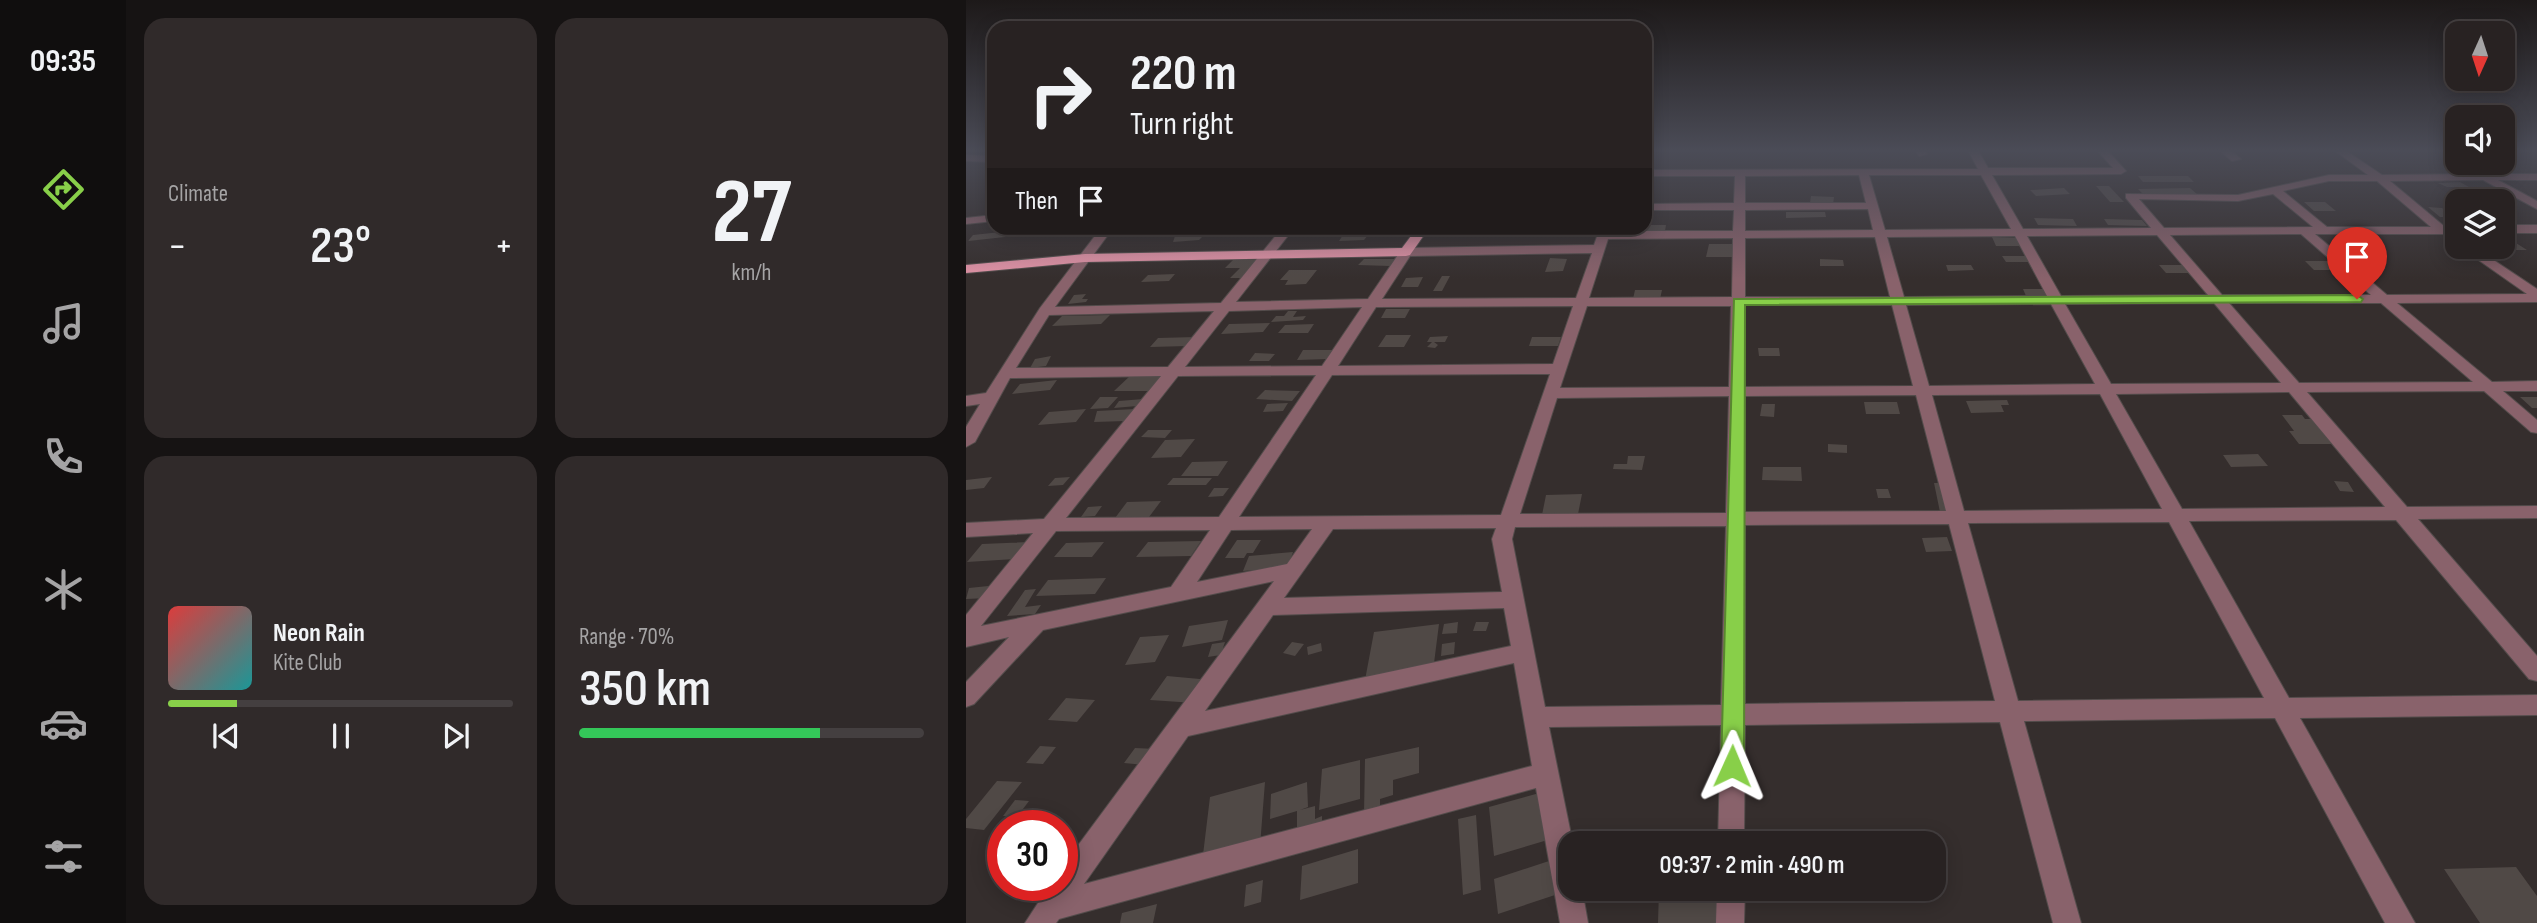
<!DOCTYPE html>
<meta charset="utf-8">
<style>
:root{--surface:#282222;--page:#302a2a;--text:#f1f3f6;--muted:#a5a4a5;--line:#443f40;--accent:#88cf49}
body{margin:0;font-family:"Sofia Sans Condensed",sans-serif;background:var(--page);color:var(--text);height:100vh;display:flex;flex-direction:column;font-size:26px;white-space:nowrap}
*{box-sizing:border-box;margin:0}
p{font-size:23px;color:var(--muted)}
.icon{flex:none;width:38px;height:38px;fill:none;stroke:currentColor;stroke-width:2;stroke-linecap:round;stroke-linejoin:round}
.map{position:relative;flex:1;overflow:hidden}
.side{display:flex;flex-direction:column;gap:18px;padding:18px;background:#161313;width:840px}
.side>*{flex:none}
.banner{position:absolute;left:21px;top:21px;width:665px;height:214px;border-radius:21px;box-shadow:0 4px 18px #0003,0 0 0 2px var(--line);background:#282222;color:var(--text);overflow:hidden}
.needle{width:46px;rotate:183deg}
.controls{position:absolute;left:1479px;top:21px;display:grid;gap:14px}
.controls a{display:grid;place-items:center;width:70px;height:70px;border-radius:14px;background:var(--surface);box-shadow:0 4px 18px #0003,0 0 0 2px var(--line);font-size:35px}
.speed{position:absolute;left:21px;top:810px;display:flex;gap:14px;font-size:35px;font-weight:700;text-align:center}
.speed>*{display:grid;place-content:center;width:91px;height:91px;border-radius:50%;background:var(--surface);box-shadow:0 4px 18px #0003,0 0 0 2px var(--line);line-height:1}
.speed .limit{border:10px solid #d22;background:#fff;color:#111}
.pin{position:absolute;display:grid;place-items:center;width:60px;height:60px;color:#fff;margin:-72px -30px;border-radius:50% 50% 50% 0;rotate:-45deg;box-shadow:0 0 7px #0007}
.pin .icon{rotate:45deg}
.me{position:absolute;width:77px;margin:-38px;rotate:1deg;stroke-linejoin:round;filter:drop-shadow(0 0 5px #0008)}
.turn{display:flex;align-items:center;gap:24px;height:147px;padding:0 28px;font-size:32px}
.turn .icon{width:91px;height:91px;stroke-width:2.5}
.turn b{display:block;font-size:49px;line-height:60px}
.then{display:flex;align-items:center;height:66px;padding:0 28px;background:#0003;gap:14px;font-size:26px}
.big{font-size:52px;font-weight:600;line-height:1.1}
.side .tile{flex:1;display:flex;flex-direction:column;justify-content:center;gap:10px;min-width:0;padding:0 24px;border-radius:21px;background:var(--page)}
.side .dial{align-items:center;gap:0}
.dial b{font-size:91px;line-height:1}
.song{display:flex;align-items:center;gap:21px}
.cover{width:84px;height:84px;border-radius:10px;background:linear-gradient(135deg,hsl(0 70% 55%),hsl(180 70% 35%))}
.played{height:7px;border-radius:4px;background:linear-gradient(90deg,var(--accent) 20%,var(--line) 20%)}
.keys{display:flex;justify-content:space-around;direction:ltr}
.heat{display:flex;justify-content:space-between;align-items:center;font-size:38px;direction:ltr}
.charge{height:10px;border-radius:5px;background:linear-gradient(90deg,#34c759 70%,var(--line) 0)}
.side .tiles{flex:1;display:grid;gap:18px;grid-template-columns:repeat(2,1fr)}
.trip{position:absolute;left:592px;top:831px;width:388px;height:70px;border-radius:21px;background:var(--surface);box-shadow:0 4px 18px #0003,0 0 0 2px var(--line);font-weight:600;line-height:70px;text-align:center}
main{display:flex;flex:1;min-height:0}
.tabs{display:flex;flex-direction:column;width:126px;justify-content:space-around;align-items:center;background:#100e0e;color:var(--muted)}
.tabs .icon{width:49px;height:49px}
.tabs .active{color:var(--accent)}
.tabs b{font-size:32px;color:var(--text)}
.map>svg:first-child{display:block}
</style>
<main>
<nav class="tabs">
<b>09:35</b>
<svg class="icon active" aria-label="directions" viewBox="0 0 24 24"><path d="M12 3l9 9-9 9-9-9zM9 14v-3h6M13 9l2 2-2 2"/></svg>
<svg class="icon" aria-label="music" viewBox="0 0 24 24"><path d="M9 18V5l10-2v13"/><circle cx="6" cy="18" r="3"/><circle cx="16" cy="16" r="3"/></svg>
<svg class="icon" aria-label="phone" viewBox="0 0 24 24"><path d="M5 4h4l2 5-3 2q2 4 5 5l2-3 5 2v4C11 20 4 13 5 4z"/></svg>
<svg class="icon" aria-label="climate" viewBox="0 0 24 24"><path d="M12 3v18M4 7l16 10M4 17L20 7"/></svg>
<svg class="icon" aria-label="car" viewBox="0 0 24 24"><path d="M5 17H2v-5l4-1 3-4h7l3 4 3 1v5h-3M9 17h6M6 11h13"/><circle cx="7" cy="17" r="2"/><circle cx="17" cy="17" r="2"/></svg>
<svg class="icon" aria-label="filters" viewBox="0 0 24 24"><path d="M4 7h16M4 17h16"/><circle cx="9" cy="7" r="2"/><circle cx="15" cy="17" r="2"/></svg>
</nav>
<section class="side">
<div class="tiles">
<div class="tile"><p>Climate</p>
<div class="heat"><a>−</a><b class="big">23°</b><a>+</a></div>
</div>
<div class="tile dial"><b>27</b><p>km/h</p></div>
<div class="tile">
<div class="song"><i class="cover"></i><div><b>Neon Rain</b><p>Kite Club</p></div></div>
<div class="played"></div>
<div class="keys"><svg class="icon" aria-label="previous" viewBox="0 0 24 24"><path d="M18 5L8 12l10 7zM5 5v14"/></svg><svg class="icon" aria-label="pause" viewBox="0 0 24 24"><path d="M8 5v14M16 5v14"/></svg><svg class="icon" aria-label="next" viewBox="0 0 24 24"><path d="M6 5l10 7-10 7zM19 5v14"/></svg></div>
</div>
<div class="tile"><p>Range · 70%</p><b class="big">350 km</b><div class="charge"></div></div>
</div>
</section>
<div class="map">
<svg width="1571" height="923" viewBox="0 0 1571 923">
<rect width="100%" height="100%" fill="#352e2d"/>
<path fill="#504946" d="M1172,176h50l6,6h-51z
M1494,182l9,5h-22l-9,-4z
M1130,186h13l15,16h-14z
M1098,188l6,6 -34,2 -6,-6z
M1224,188l8,7 -53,1 -7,-7z
M845,196l23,1 -1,7 -23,-1z
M1338,202h21l11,9h-22z
M1462,207l14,1 12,9h-14z
M820,212h39l1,5 -40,1z
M1068,218l39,1 4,7 -39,-1z
M1138,219l38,1 5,6 -39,-1z
M679,225h21l-1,6h-27l1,-3h6z
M72,228h9l-2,2 14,-1 -4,4 -24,3z
M338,228h31l-3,4h-32z
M44,231l-5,6 -37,4 5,-6z
M238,235l-5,5 -26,2 2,-6z
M377,235h25l-4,5 -25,1z
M1026,237l27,1 5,8h-28z
M1536,243h14l11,7h-15z
M743,244h25l-1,13h-27z
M1376,250h22l10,9h-22z
M1036,256h24l3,6h-23z
M584,258l17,1 -4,12 -18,1z
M398,259h33l-7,7 -32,-1z
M854,259l23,1 1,6h-24z
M267,260h25l-17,18h-11l10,-10h-15z
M1339,261h27l10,9h-28z
M980,265h25l3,5 -26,1z
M1193,265h26l7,8h-26z
M323,270h28l-11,14 -21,1 3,-5h-8z
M209,274l-6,7 -28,1 7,-7z
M476,276h8l-8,15h-9z
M457,277l-5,10h-17l5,-9z
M1057,289h26l3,8 -26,-1z
M669,290h27l-2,9h-27z
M120,294l-4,5h6l-2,3 -18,2 6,-9z
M420,309h24l-5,9h-24z
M322,311h9l-4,6 13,-1 -3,4 -32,2 5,-6h8z
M144,315l-9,9 -49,2 10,-10z
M304,323l-7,9 -42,2 8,-10z
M348,324l-6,9h-30l7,-8z
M420,335h25l-7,12h-26z
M482,336l-3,6h-11l4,3 -3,3 -8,-1 5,-5h-5l3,-5z
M230,337l-8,9 -38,1 8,-9z
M566,337h29l-3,9h-29z
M792,348h21l1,8h-21z
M337,350h31l-6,9 -31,1z
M289,353l20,1 -6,7h-20z
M85,356l-5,10 -16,2 5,-9z
M165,375l34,1 -16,15h-35z
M91,380l-7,10 -38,4 8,-10z
M299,390l35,1 -8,10 -36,-2z
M134,397h18l-10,11 -18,1z
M1554,397h17v11h-5z
M177,399l-6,7 -23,2 5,-7z
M1041,400l2,5h-8l3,7 -33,1 -5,-12z
M898,402h33l3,12h-34z
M322,403l-5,8 -20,1 4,-8z
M796,404h13l-1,13 -14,-1z
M120,409l-10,13 -38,3 11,-13z
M169,409l-9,12 -32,1 3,-11z
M1316,415h20l3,4h12l31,25h-49l-10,-13h5z
M182,430h24l-7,8 -24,-1z
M229,439l-14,18 -30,1 14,-18z
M862,444l19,1v8l-19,-1z
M1292,454l10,12 -37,1 -8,-12z
M662,456h17l-3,14 -29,-1 1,-5h13z
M262,461l-10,15h-37l11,-14z
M797,467h38l1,14 -40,-1z
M26,477l-8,11 -18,2v-10z
M104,477l-7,8 -15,1 7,-8z
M207,478h39l-6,7h-39z
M1368,481l14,1 6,10 -14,-1z
M968,483h14l7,29h-15z
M248,488h15l-6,8 -15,1z
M910,489h12l3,9h-13z
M616,494l-4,20 -36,1 4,-20z
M195,501l-12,16 -34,1 12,-16z
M136,506l-7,10 -14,1 7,-10z
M981,537l5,14 -26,1 -4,-14z
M271,540h24l-8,13h-6l-3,5h-19z
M235,541l-10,15 -55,1 12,-15z
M64,542l-15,17 -48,3 15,-18z
M138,542l-12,15h-38l12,-14z
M327,552l-5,15 -45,4 6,-15z
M140,578l-11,16 -59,2 12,-16z
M32,585l-10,13 -22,1 3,-11z
M70,589l-11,18 16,-2 -6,9 -28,2 18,-26z
M262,620l-6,20 -40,7 7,-21z
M492,622l-1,11 -15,1 2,-10z
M510,622h13l-3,9h-13z
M473,624l-6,47 -68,9 9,-48z
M203,635l-14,27 -30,3 15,-28z
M259,642l-2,6h6l-2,6 -19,3 4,-13z
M326,642l12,2 -9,12 -12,-3z
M489,642l-1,12 -13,2 1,-12z
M355,643l1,8 -14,4 -1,-8z
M201,676l44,4 -16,23 -45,-3z
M100,698l29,2 -18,22 -29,-2z
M74,746l16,1 -13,17 -17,-1z
M453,747v26l-26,7v15l-13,4v10l-16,5 1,-55z
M169,748l21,1 -11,16 -21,-2z
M394,760v39l-41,11 3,-41z
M31,781l25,1 -38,48 -18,-2v-9z
M299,782l-5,64 -58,17 8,-66z
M341,782l1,25 -8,3 15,-4v13l7,-3v10l-25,8v-23l-27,8 1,-25z
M577,792l8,47 -57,17 -5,-49z
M49,800l14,1 -12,16 -14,-1z
M510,815l5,75 -18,5 -5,-76z
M392,849v34l-58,17 2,-34z
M586,860l6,34 -60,20 -4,-35z
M1550,867l21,29v27h-57l-36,-54z
M297,880l-2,22 -17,5 2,-22z
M693,889h69l1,34h-71z
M191,904l-4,19h-33l2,-10z"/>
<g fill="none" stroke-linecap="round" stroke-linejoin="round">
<defs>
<path id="minor" d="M949,150h10l2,4 -8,2z
M1002,150h10l10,18h125l-16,-18h10l19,21 -5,3 -129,1 31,54 128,-1 -25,-30v-4l112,1 91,-20h39l-34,-25h11l37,25 96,-1 -8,-11h10l8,11h49v6h-39l39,21v8l-54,-29 -93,1 55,46 12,-1v8h-142l72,61 140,-1 -67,-47h14l63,42v13l-140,1 95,79 45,-1v10h-34l34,29v13l-6,-1 -47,-41 -177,1 100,115 130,-1v12l-119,1 119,137v25l-8,-2 -133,-159 -207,1 100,177 248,-3v20l-237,3 115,205h-30l-110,-205 -251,3 57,202h-28l-53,-201 -255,3 -1,119h-26l3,-119 -172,2 24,117h-3v45h12l6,34h-28l-24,-135 -477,131 -3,4h-31l24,-37h13v-19l212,-286 -231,49 -69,74 -8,3v-25l43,-45 -43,10v-32l67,-82 -67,4v-14l78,-4 117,-143 -151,2 -35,64 -9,5v-20l14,-23 -14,2v-10l20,-3 54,-85 61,-80h12l-58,79 166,-4 61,-75h12l-58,74 132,-3 34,-50 4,-1 188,-3 6,-17h12l-1,3h122l1,-21h-89v-6l89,-1 1,-27h-90v-6l333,-1zM893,175l7,28h-121v-27zM903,175h112l30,54 -126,1zM1363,181h48l54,46h-104l-44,-36zM1307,194l40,33 -149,1 -25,-29 99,2zM902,209l5,21 -128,1v-21zM1335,234l70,61h-149l-52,-60zM1191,235l51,60 -147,1 -34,-60zM1049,236l32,60 -143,1 -17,-60zM909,237l15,60h-145v-59zM767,238l-1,59 -143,1 19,-59zM626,253l-16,45 -194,1 28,-43zM1248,303l67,80 -170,1 -46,-80zM1263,303h152l92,79 -174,1zM1085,304l44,80 -166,2 -23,-81zM779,305h147l21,81 -168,1zM607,306l-20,58 -215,2 38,-59zM621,306h144l-2,81 -169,1zM396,307l-40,59 -137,1 44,-56zM248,311l-46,56 -152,1 33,-53zM584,374l-49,141 -262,2 93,-142zM350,375l-97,142 -153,1 112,-142zM1323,392l96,115 -203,2 -66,-115zM1134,394l62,115 -198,2 -32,-116zM950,395l30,116 -201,1v-116zM763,396l-3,117 -206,1 37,-116zM1203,522l95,176 -246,3 -50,-178zM983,524l46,177 -250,3v-179zM760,526l-5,179 -176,2 -33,-168 3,-12zM530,528l-4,11 10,53 -218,6 49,-69zM346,529l-25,35 -90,18 34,-52zM244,530l-39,57 -190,39 75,-95zM538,608l7,38 -306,65 68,-96zM548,663l18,103 -448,118 104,-148z
M1253,150h11l11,9 -9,2z
M0,155l28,1v6l-28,-1z
M28,215v6l-28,3v-6z
M1536,225h35v8h-35z
M751,889h28l-1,34h-28z"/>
<path id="major" d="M451,228h12l-19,27 -4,1 -321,6 -119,11v-8l119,-11 317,-6z"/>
</defs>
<use href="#minor" stroke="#534c4b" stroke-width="2"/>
<use href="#major" stroke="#534c4b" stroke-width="2"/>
<use href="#minor" fill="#89626b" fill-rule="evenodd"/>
<use href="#major" fill="#e193a6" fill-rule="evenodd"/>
</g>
<linearGradient id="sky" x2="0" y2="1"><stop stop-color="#1d1919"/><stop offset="0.54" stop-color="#4b4c57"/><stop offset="1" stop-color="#4b4c57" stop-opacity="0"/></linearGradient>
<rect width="1571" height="279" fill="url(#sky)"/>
<path fill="#88cf49" stroke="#58872f" stroke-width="2" d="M1391,295l6,4 -2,3 -616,3 -1,461 -4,7 -8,3 -8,-3 -3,-7 13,-467z"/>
</svg>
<div class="controls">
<a><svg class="needle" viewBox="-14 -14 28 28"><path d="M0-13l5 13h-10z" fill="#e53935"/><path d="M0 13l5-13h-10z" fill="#a5a4a5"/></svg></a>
<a><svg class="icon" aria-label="sound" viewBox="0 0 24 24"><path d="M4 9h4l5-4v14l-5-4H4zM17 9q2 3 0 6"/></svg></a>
<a><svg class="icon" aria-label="layers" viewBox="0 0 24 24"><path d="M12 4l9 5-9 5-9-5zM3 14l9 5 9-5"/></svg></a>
</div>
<div class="speed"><div class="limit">30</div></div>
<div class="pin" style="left:1391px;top:299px;background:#d93025"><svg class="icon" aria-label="arrive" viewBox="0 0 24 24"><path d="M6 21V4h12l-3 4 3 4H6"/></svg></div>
<svg class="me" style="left:766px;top:766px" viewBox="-20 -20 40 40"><path d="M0-17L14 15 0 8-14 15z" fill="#88cf49" stroke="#fff" stroke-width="4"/></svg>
<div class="trip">09:37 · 2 min · 490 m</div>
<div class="banner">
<div class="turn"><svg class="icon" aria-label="right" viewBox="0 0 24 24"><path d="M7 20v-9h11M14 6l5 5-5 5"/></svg><div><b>220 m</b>Turn right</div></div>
<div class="then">Then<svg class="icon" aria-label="arrive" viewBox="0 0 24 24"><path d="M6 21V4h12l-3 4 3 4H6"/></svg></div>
</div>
</div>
</main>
